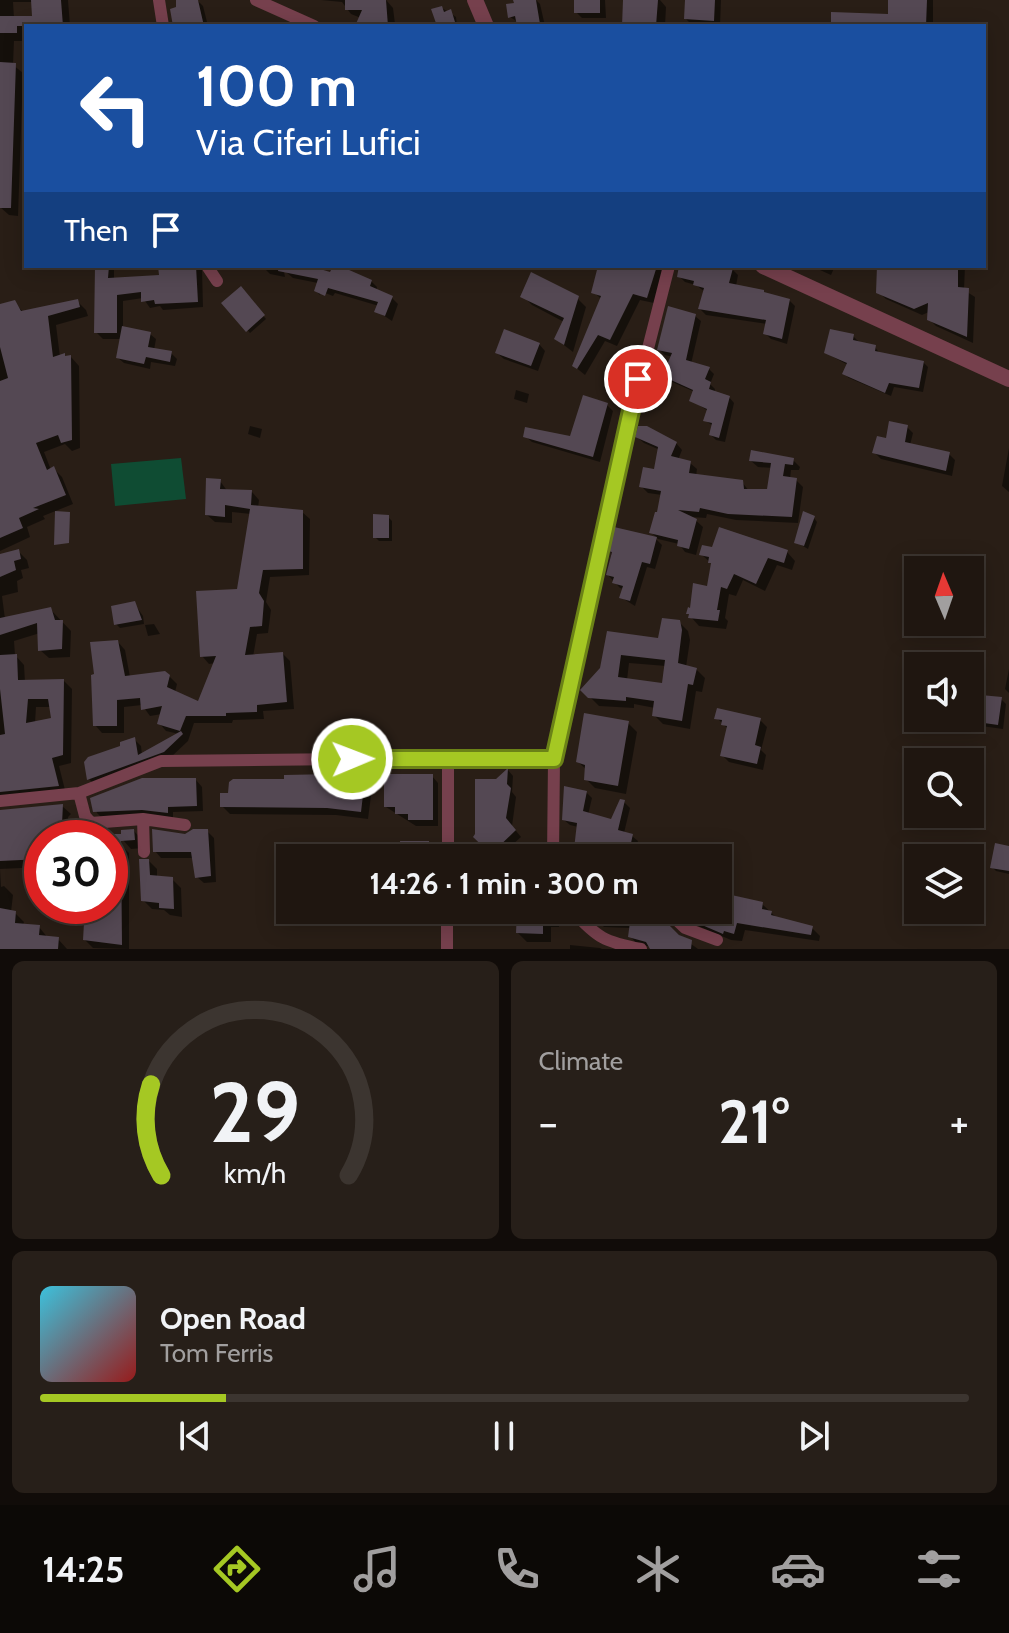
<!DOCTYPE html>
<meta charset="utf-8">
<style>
:root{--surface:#1f1610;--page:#271f19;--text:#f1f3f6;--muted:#a19f9f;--line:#3c3530;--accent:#a5c823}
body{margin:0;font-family:Cabin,sans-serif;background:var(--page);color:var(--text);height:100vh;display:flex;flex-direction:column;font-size:30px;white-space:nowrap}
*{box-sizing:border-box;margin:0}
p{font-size:26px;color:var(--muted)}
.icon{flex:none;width:44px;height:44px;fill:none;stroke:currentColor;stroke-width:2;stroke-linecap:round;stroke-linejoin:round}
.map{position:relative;height:949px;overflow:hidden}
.sheet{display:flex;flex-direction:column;gap:12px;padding:12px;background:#110c09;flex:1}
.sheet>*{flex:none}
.top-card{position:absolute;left:24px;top:24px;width:962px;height:244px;border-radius:0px;box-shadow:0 4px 20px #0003,0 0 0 2px var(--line);background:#1a4fa0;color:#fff;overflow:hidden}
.needle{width:52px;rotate:358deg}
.controls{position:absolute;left:904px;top:556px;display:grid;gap:16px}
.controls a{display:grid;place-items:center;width:80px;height:80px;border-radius:0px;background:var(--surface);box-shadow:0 4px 20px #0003,0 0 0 2px var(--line);font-size:40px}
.speed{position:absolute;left:24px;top:820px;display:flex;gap:16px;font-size:40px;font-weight:700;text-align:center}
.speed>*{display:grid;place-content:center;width:104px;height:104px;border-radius:50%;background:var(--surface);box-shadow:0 4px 20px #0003,0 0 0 2px var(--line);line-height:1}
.speed .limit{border:12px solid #d22;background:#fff;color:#111}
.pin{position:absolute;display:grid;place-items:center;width:68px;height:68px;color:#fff;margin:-34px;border:4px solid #fff;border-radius:50%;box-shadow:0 2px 8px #0007}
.me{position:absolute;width:88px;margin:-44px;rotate:89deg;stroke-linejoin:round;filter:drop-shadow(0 0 6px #0008)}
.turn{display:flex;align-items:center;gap:28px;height:168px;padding:0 40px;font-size:36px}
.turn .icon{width:104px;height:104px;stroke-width:2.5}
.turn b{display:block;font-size:56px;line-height:68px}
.then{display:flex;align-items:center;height:76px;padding:0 40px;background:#0003;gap:16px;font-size:30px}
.big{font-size:60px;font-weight:800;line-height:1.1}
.sheet .widget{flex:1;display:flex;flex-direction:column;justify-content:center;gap:12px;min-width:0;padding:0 28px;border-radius:12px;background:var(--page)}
.sheet .dial{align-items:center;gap:0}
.dial svg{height:208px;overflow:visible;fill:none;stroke:var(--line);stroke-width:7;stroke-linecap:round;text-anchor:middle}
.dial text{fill:var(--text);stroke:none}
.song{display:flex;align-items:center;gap:24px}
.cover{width:96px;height:96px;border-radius:12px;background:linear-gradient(135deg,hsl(190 70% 55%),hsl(0 70% 35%))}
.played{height:8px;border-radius:4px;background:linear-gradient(90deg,var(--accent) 20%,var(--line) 20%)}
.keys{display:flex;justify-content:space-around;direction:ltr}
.heat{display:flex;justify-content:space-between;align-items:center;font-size:44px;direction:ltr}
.sheet .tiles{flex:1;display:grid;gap:12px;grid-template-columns:1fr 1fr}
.widget:last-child{grid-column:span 2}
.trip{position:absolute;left:276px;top:844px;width:456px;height:80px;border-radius:0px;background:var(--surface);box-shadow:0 4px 20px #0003,0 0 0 2px var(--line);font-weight:800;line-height:80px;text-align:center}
.tabs{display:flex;height:128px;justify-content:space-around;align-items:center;background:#0c0906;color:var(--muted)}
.tabs .icon{width:56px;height:56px}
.tabs .selected{color:var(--accent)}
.tabs b{font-size:36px;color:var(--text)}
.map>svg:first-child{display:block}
</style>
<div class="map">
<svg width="1009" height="949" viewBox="0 0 1009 949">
<rect width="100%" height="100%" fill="#291e16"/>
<path fill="#0f4c33" d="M181,458l5,41 -71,7 -4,-42z"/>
<path fill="#0007" fill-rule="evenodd" d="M0,0h68l2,26h-36l-1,-24h-20l1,16 11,8 -1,15h-10l-1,24 10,8 -5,143 -9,-1 -9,-8z
M189,0h8l6,6 5,20h-33z
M321,0h65l7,8 2,16 3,2h-40l3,-8 -10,-4 -9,-12z
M515,0h21l4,4 5,22h-26l-1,-4 -8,-5z
M576,0h29l1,18h-24l-6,-6z
M625,0h35l6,7 -1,19h-41z
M687,0h34l-1,26 -28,-1 -6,-6z
M890,0h43v26h-100l57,-10z
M442,8l14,9 1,9h-18l-5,-16z
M97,266h13l4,4v10l47,-4 8,-10h28l5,4 1,37 -40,3 -3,-4 -10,2 -7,-10 -20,3v27l27,6 6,5 -2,11 17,3 6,6 -2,7 -24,-4 -1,7 -26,-6 -6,-5 4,-19h-19l-7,-7z
M262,266h21l2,11 -15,-3z
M288,266h29l-1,5 55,10 6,6 -1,4 16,7 6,6 -6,17 -15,-10 2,-5 -44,-13 -2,3 -13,-5v4l-4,-4 2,-8 -25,-5 -7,-6z
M600,266h64l-10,37 -14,-3 -23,46 -12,-5 -20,34 -11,-9 28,-66 -8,-8z
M681,266h37l14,3 6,6 -2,11 53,14 6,6 -8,38 -16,-5 -6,-6 2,-9 -61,-9 -6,-6 5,-17 -9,-7 -11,-3 -6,-6z
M820,266h15l-4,9 -11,-5z
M879,266h86l-1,24 11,7 -2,46 -37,-17 -7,-7v-7l-7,3 -36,-16 -8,-7z
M240,289l26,30 -16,14 -26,-30z
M523,296l54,2 9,9 -13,45 -17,-13 8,-17 -32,-17z
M77,301l9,9 2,6 -32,9 4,32h11l8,9 1,82 -8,3 -7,-7 -21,8 7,18 2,-2 9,9 11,27 -30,12 2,3 -18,8 3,10 -30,14v-245l15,-3 9,10z
M695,316l6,5 -10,43 18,5 5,5 -4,10 5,5 -1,4 15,4 5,6 -9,39 -9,-2 -5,-5 2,-9 -8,-6 3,-9 -16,-11 3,-8 -25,-11 -5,-6 8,-18 -8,-2 -6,-6z
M853,336l5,5 17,6 5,7 43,8 5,5 -5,25 -29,-5 -3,9 -42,-18 -5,-4 4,-9 -22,-12z
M539,344l6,7 -7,20 -34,-12 -7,-6z
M516,390l13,4 -2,9 -13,-4z
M607,405l6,6 -13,51 -68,-20 -7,-6 46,3z
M250,426l12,3 -2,9 -12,-4z
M907,427l6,6 -3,12 39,9 6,6 -3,16 -71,-17 -6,-6 12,-13z
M637,437l39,6 6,7 -4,10 12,3 7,6 -1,7 46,6 7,9h20l4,-23 -15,-1 -7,-6 42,-1 7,7 -1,3h-8l-1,9 6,1 7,7 -5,36 -62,-3 -29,-6 -1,4 -14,-1 11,10 -7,28 -11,-3 -6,-8 -21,-5 -7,-7 8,-17 3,-20 -14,-2 -7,-7 15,-15 4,-21 -16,-7z
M1009,448v44l-7,-6z
M220,481l8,11h24l7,8 -1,8 44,4 8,7 -1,56 -39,2 -4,25 5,8 -3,23 -11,1 -4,23 30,-3 7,7 4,48 -31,2 1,8 -31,1 -1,3h-38l-6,18 -18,17 -75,27 -6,-6 16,-25 30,-14 6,6 1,9 37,-21 -13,-3 -7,-8 3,-9 -12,2 -8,-11 -18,2v26h-22l-7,-8 23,-83 7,8 5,27 39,-1 8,8 -2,8 24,11 16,-40 -6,1 -7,-8 37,-65 12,-77 -19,-2v11l-17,-1 -8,-7z
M388,517l4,4v20h-13l-4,-4z
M814,518l3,4 -9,27 -12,-7z
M615,529l41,10 6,6 -7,24 -8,-2 -12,39 -13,-8 2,-9 -4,-1 -12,-13z
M19,552l8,8 2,8 -8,2 2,8 -6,3 1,11 -16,4 3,23 46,-9 20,21 -1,26 -21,1 -9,-8v-17l-26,8 1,14 9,10 1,17 39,-1 8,8 -1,74 -12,3 7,28 -64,9 -2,4v-251zM36,707h15l2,13 -18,3z
M787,552l8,9 -3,9 -15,-5 -12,26 -22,-11 -7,16 -7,-2 -4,24 3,3 -2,8 -27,-3 -8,-9 18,-29 4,-23 -12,-11z
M134,603l9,13 1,8 -24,4 -4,-4z
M679,622l9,9 2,9 -4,27 10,2 9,9 -3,14 -6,-1 -6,38 -27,-5 -9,-9 1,-7 -21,-4v4l-35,-2 -16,-16 19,-21 7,-36 51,7zM629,663l37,3 -2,19 -37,-5z
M154,624l6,10 -12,2 -3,-11z
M1009,669v24l-4,-4z
M970,695l31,4 5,5 -3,25 -58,-8 -3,-3h28z
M717,718l43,2 7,7 -6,23 5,5 -3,15 -34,-8 -7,-7 6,-26z
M628,723l9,9 -11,62 -31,-6 -9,-9 1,-9 -9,-8z
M508,770l5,6 -1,16 4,5 -4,29 9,11 -23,21 -23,-21 22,-56z
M432,776l6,7v43h-22l-30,-19z
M196,780l6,7 1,24 -30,1v7h-70l-6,-6 -5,-13z
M364,780l8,8 -4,31 -32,-4 -106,-1 -8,-8z
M586,792l6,6 -4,17 24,6 12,-19 6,6 -6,25 8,3 6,5 -2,7 18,10 -55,-3 -1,3 -17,-4 -5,-6 2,-21 -8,-2 -6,-5z
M62,806l9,8 -3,3 1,15h-11l1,6h-17v29l-42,2 1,18 3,-1 9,9 -2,17 4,1 9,9 -1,3 16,2 9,11 10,1 9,10h-67v-137z
M86,831l7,3 5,4h-13z
M134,831l8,9 1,8 -12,1 -8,-9z
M207,831l7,7 2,44 -12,1 -7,-6 -3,-19h-33l-6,-7 30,-15z
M110,843l10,1 9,9v96l-36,-1 -8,-8 1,-22 -5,-6v-6h29z
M429,843l6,6 1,9h-33z
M1009,848v26l-13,-3 -4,-4z
M516,851l23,1 7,6h-30z
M149,861l8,8v9l15,1 9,9 1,29 -12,-2 -6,-5 -12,-1 -9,-9z
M718,882l5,5 -1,8 40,9 16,15 34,9 8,8 -1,5 -74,-11 -3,11 -11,-1 -33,-14 -8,-8 2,-8h26z
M970,891l12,2 3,4 -3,13 -12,-3z
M491,910h65l3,3v14h-8v15h-24l-9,-9v-13l-3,-4h-19z
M592,910h67l3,13 36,26h-47l1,-2 -15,-3 -7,-8 1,-8 -27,-1 -12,-12z
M570,945l30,3 2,1h-32z"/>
<path fill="#544853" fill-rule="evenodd" d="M31,0h30l2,26h-46v7h-17v-17h32z
M176,0h22l6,26h-31l-3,-17 6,-2z
M345,0h41l2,26h-33l7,-16h-17z
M513,0h23l4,24 -23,2 -2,-10 -7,2 -2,-14 8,-1z
M574,0h26v13h-26z
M623,0h35l-2,26h-34z
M685,0h30l-1,21 -30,-2z
M888,0h39l-1,26h-95v-14l57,2z
M442,6l2,6 7,-3 4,13 -18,4 -6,-17z
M0,62l16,1 -5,145h-11z
M95,266h14l-1,12 51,-3 -1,-9h38l2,36 -43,2 -1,-4 -13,2v-10l-24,3v38h-23z
M279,266h31l20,6 3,-6h7l32,14 -2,6 23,10 -8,20 -11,-4 4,-10 -50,-14 -3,8 -11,-5 4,-12 -40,-8z
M598,266h59l-10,32 -14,-4 -23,46 -12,-5 -21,34 -5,-3 29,-70 -10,-3z
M679,266l54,2 -4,15 35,7v2l26,7 -8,40 -19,-5 3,-14 -68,-11 6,-21 -11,-3 1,-4 -17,-4z
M877,266h81v21l11,1 -2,49 -40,-17 1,-17 -14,6 -38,-16z
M531,272l48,24 -15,49 -10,-6 10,-21 -44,-21z
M241,286l24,29 -19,17 -25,-29z
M78,299l2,8 -32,9 5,41 12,-4v3l6,-1 1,85 -11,3 -3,-8 -22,8 11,27 7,-4 12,29 -33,13 6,1 -20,9 4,10 -23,10v-157l8,-3 -8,-31v-43l15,-4 6,11z
M668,306l28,8 -10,46 24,7 -5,12 6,3 -2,7 21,7 -11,42 -10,-3 3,-12 -9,-2 4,-12 -18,-8 4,-11 -31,-14 10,-23 -15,-3z
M122,326l29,6 -3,15 24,4 -2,11 -24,-5 -2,7 -28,-6z
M504,329l36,14 -9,23 -36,-13z
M830,329l24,5 -1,6 23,5 -1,6 49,10 -5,27 -30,-5 -4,10 -43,-19 5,-11 -23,-10z
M583,395l25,8 -15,54 -70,-20 2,-10 45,9z
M889,421l19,4 -3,17 45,10 -4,19 -74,-18 5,-17 9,2z
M638,426h9l30,16 -6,14 20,5 -2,12 54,7 1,9h23l4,-26 -22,-2 2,-11 43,8 -1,7 -8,-1 -2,12 14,2 -5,39 -64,-3 -28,-6 -1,4 -21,-2 19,9 -8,30 -12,-3 1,-6 -29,-7 6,-21h2l4,-21 -22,-4 4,-20 11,2 4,-22 -23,-10z
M206,478l15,1 -1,10 32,1 -1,15 52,5v59l-40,1 -4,23 5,8 -2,25 -12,1 -5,28 38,-3 4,50 -30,3v7l-31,1v3h-40l-6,15 -23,-7 5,-18 -21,4 -1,-12 -23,2v26h-24l-2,-51 3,-1 -4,-32 28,-2 7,36 40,-5 5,4 -3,12 31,14 18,-45 -16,1 -4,-66 41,-2 13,-80 -25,-4v12l-20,-2z
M55,511l15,1 -1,31 -15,2z
M803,511l12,5 -11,30 -10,-3z
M373,514l16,1v23h-16z
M614,527l43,10 -7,27 -8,-2 -12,39 -11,-3 4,-12 -11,-3 2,-6 -8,-2 6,-23 -4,-1z
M719,527l69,23 -4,13 -16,-5 -12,26 -22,-10 -7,15 -6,-2 -4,23h3l-2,11 -30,-3 1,-4h-3l2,-7 2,1 3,-25 14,3 4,-23h-3l1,-6 -10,-2 3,-10 10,2z
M19,549l2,10 -7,2 2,9 -16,7v-23z
M135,601l7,19 -28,5 -3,-19z
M51,607l4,13h8l-1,29 -24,2 -1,-28 -37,12v-17z
M662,618l18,2 2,10 -4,33 19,5 -4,17 -5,-1 -6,37 -30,-5 2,-15 -28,-4v4l-38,-3 -8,-8 20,-22 7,-37 51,7zM621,655l44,5 -3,23 -44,-6z
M17,654l1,26 46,-1 -1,76 -11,3 7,28 -59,6v-57l5,-1 -5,-45v-34zM28,699h20l3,19 -25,5z
M970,694l32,3 -4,28 -28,-4z
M717,708l44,10 -6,27 6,2 -4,17 -37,-8 7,-30 -6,-1 1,-5 -8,-1z
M584,713l45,8 -11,65 -34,-6 1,-15 -9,-3z
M181,731l2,3 -19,18 -77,28 -3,-18 4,-5 32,-11v-4l15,-5 3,18z
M508,768l-1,16 4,4 -5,30 10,12 -25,24 -18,-17 2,-3v-55h21z
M333,774l32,4 -4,34 -34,-4 -107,-1v-14h8l1,-11 4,-3h51v-4z
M384,774h49v46h-25v-6h-13v-7h-11z
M142,778h54l1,28 -29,1v6l-26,-3 -49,2 -3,-14z
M564,786l23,5 -4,20 28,8 9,-20 5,1 -7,30 15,4 -2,9 21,10 -58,-2v3l-20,-5 3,-26 -15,-3z
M63,804l-1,20h-11l1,14h-10v21l-42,2v-51z
M134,829l1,11 -14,1 1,104 -39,-5 2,-34h25l3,-72h8v-4z
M152,829l33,5 8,-5h15l3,47 -16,2 -4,-26h-38z
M400,841h29l1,17h-29z
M995,843l14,3v25l-19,-3z
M139,859h10l1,16 23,2 1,32 -15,-1v-5l-18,-2z
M718,892l45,10 -1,7 10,2 -1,4 42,11 -2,9 -74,-12 -3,11 -10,-3 -1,3 -35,-15 1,-4 18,4 3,-9h8z
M0,908l16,3 -1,12 25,2 -1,10 20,2 -1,12h-58z
M517,910h26v24l-27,-1z
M590,910h65l1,9 9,2 14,14 13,5 -1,9h-41l-4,-7 -18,-5 2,-15 -35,-1 -5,-5z"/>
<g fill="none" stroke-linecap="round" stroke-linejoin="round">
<path stroke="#76404d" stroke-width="12" d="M159,0l4,26
M256,0l58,26
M207,266l10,15
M79,793l6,23 6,7 52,-4 1,33
M0,801l79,-8 82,-32 287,-3 106,1
M143,819l42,6
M448,858v-100
M553,858l1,-99 61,-281 54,-212
M572,910c25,28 33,32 69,39
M666,910l19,18 32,12
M447,949v-39"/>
<path stroke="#76404d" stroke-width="16" d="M475,0l11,26
M763,266l246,113"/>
</g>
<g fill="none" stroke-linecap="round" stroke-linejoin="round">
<defs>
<path id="route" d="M352,759h202l84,-380"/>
</defs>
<use href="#route" stroke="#6b8217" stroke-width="20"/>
<use href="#route" stroke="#a5c823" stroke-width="14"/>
</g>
</svg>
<div class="controls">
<a><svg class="needle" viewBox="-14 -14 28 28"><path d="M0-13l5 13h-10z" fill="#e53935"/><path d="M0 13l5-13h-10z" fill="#a19f9f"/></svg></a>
<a><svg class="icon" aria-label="sound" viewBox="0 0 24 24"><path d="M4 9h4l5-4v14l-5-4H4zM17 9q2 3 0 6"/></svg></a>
<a><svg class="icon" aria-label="search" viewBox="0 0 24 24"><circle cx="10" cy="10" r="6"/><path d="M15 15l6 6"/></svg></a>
<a><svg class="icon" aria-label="layers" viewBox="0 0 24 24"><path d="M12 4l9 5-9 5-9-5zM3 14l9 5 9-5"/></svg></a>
</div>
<div class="speed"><div class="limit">30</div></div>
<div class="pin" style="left:638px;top:379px;background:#d93025"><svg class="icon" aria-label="arrive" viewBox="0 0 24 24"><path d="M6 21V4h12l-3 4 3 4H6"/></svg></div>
<svg class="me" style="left:352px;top:759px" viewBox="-20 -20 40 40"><circle r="17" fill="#a5c823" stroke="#fff" stroke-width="3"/><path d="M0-11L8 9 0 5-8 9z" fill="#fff"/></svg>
<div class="trip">14:26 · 1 min · 300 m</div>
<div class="top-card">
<div class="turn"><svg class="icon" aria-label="left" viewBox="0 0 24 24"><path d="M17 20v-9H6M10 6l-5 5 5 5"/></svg><div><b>100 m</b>Via Ciferi Lufici</div></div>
<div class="then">Then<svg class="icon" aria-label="arrive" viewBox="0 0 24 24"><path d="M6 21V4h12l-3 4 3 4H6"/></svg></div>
</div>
</div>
<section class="sheet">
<div class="tiles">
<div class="widget dial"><svg viewBox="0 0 100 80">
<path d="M14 69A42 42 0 1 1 86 69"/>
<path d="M14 69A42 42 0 0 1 10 34" stroke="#a5c823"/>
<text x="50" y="56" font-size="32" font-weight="700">29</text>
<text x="50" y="72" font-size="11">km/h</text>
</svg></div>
<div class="widget"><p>Climate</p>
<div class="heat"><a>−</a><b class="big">21°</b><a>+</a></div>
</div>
<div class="widget">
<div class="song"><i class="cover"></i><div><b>Open Road</b><p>Tom Ferris</p></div></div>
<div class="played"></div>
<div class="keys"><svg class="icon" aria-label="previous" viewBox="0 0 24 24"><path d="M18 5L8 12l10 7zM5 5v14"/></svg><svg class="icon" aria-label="pause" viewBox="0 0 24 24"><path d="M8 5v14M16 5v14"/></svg><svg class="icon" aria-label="next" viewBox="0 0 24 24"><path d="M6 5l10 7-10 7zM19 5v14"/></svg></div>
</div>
</div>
</section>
<nav class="tabs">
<b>14:25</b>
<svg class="icon selected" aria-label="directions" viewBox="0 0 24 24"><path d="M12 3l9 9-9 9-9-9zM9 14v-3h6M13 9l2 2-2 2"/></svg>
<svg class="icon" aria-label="music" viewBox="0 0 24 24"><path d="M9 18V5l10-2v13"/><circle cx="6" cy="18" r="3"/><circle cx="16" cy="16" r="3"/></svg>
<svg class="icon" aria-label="phone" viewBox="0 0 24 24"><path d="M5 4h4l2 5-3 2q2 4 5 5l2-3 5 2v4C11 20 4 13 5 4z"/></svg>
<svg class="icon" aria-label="climate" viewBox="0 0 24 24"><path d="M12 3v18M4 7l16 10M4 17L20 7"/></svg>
<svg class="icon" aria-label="car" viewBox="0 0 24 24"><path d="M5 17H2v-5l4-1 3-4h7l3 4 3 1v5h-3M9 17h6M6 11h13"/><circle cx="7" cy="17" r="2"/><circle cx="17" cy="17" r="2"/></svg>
<svg class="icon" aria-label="filters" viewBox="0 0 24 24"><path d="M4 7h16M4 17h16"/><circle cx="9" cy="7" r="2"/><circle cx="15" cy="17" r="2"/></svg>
</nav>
